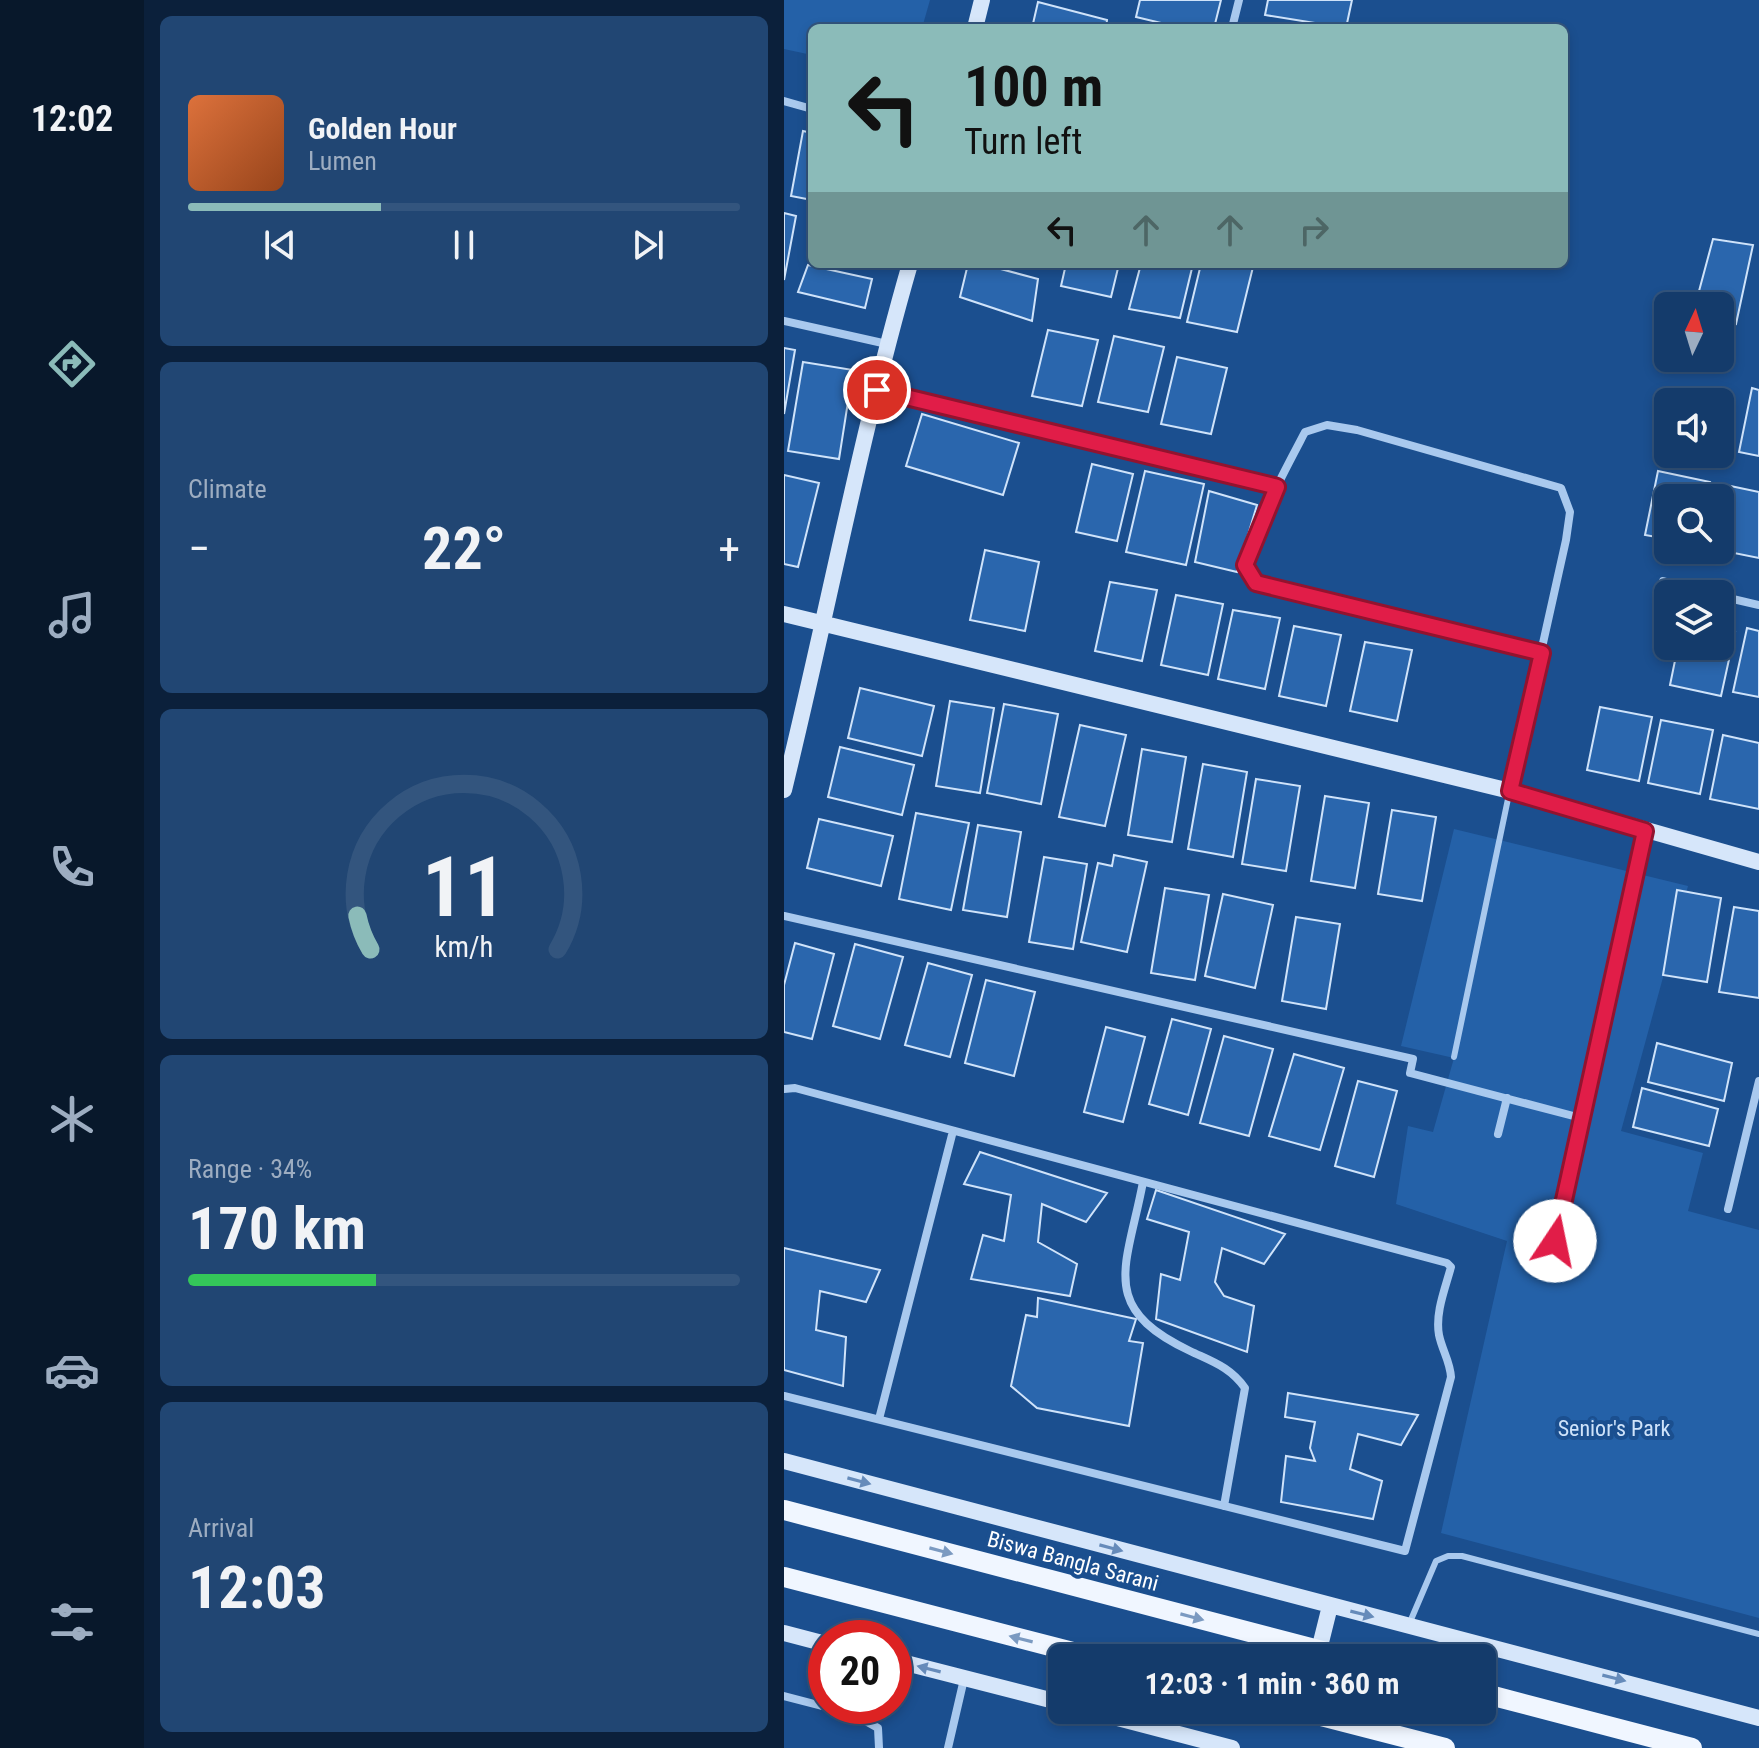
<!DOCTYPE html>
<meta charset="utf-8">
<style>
:root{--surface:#143b6b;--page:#214673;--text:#f1f3f6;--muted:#9dadc1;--line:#33557e;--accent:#8bbbb9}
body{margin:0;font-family:"Roboto Condensed",sans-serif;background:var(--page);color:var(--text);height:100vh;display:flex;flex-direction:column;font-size:30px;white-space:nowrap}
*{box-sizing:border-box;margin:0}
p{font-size:26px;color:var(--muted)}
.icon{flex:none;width:44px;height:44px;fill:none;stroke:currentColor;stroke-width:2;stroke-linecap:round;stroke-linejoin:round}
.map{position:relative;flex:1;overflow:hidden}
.side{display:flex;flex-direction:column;gap:16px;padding:16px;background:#0b203b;width:640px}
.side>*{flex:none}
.top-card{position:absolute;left:24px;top:24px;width:760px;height:244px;border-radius:12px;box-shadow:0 4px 12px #0003,0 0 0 2px var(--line);background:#8bbbb9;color:#111;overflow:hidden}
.needle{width:52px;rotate:4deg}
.buttons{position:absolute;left:870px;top:292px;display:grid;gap:16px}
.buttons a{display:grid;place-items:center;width:80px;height:80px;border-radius:12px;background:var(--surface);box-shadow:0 4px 12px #0003,0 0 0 2px var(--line);font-size:40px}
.speed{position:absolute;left:24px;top:1620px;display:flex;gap:16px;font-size:40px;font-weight:700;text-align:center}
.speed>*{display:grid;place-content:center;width:104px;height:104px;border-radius:50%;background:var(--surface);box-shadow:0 4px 12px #0003,0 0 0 2px var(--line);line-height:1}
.speed .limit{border:12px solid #d22;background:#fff;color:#111}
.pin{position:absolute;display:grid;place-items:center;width:68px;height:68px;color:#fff;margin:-34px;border:4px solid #fff;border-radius:50%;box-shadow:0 2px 8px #0007}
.me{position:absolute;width:88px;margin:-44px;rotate:11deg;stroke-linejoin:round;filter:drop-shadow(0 0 6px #0008)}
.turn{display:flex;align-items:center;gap:28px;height:168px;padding:0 24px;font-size:36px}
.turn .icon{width:104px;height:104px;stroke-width:2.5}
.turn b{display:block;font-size:56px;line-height:68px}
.lanes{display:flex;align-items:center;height:76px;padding:0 24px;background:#0003;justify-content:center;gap:40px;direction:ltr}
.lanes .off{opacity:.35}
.big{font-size:60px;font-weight:700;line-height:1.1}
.side .tile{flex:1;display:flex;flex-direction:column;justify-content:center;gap:12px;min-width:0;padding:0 28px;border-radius:12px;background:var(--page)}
.side .dial{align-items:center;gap:0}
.dial svg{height:208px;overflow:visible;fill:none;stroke:var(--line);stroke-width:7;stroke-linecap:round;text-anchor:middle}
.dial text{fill:var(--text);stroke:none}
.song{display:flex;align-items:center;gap:24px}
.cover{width:96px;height:96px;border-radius:12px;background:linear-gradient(135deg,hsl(20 70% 55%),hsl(20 70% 35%))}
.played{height:8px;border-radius:4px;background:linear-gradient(90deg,var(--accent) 35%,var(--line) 35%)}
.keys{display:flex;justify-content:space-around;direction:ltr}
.heat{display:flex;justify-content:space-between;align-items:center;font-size:44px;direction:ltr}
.charge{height:12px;border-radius:6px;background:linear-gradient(90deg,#34c759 34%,var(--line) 0)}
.trip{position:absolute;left:264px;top:1644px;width:448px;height:80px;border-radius:12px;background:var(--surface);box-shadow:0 4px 12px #0003,0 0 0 2px var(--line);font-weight:700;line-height:80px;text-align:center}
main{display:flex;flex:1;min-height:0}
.tab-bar{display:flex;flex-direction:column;width:144px;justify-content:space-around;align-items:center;background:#08182b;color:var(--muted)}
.tab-bar .icon{width:56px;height:56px}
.tab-bar .selected{color:var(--accent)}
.tab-bar b{font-size:36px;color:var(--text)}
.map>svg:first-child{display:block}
</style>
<main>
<nav class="tab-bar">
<b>12:02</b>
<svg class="icon selected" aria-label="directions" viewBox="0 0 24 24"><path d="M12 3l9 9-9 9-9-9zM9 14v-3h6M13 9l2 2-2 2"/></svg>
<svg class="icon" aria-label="music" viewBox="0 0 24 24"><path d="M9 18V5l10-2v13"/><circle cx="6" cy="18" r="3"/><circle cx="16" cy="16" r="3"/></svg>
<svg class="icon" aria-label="phone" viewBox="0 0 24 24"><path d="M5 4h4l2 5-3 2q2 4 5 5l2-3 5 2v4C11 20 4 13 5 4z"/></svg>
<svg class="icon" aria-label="climate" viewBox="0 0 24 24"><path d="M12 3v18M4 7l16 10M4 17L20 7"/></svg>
<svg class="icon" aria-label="car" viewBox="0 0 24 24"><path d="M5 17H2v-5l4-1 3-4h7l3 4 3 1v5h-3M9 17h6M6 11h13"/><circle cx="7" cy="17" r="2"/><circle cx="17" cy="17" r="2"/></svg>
<svg class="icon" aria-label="filters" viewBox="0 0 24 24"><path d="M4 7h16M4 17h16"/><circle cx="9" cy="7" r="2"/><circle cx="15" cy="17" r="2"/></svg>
</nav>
<section class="side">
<div class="tile">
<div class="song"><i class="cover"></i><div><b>Golden Hour</b><p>Lumen</p></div></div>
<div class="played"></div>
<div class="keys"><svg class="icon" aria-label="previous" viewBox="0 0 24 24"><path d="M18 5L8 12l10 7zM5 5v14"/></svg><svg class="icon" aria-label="pause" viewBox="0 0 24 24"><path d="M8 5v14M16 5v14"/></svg><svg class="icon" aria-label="next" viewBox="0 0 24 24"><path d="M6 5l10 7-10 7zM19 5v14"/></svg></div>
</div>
<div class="tile"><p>Climate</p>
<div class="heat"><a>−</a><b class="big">22°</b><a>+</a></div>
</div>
<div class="tile dial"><svg viewBox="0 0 100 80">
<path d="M14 69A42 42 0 1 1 86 69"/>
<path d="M14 69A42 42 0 0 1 9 56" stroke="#8bbbb9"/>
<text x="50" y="56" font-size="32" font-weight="700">11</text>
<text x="50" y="72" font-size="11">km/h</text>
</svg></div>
<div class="tile"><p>Range · 34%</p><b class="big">170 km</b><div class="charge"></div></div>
<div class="tile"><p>Arrival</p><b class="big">12:03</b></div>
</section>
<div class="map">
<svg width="975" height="1748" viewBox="0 0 975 1748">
<rect width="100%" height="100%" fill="#1b4f8f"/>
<path fill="#2461a8" d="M0,0h146l-8,28h-110v27l-28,-6z
M670,829l234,57 -67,245 82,22 -15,58 71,19v388l-318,-85 66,-292 -111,-37 12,-78 25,6 21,-74 -53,-12z"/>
<path fill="#2a66ad" stroke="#cfe3fa" stroke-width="2" d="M356,0h81l-7,28h-32l-46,-11z
M484,0h84l-6,28 -81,-13z
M254,2l69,18 -1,8h-74z
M19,131l9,2v67l-21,-4z
M0,213l12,3 -12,64z
M929,239l40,6 -17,79 -16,-3v-15h-25z
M184,264h14l56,15 -6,42 -72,-24z
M282,264h53l-8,33 -50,-11z
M357,264h52l-13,54 -51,-9z
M417,264l52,3 -16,65 -50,-10z
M24,265l64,14 -7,29 -67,-16z
M264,330l50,10 -16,66 -50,-10z
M330,336l50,11 -16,65 -50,-10z
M0,348l11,2 -11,64z
M393,357l50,11 -16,66 -50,-10z
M19,362l50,8 -14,89 -51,-8z
M968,388l7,2v66l-20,-4z
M138,414l97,29 -16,52 -97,-29z
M308,464l41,10 -16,67 -41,-9z
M361,471l59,13 -18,81 -60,-13z
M874,471l52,11 -3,16h-39v41l-23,-4z
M0,475l35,8 -21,84 -14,-3z
M937,484l38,8v66l-40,-8z
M425,491l48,14 -20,67 -42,-10z
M201,550l54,12 -14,69 -55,-11z
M326,582l47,8 -15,71 -47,-10z
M392,595l47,9 -15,71 -47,-10z
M449,610l47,8 -15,71 -47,-10z
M510,626l47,9 -15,71 -47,-10z
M963,628l12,3v66l-26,-5z
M936,629l15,3 -14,64 -51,-11 8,-39h42z
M581,642l47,8 -15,71 -47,-10z
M76,688l74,18 -12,50 -74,-18z
M166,701l44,7 -14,85 -44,-7z
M220,704l54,10 -17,90 -54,-11z
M816,707l52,10 -13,64 -52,-11z
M877,720l52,10 -13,64 -52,-11z
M296,725l46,10 -21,91 -46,-9z
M939,735l36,8v66l-49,-10z
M56,747l74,18 -12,50 -74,-18z
M358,749l44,8 -14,85 -44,-7z
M419,764l44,8 -14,85 -45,-8z
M472,779l44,7 -14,85 -44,-7z
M541,796l44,7 -14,85 -44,-7z
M608,810l44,7 -14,84 -44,-7z
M132,813l53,10 -18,87 -52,-11z
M35,819l74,17 -12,50 -74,-18z
M194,825l43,7 -14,85 -44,-7z
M330,855l33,7 -20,90 -46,-10 17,-79 14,3z
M260,857l43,7 -14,85 -44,-7z
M381,888l44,7 -14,85 -44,-7z
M893,890l44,8 -14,84 -44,-7z
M439,894l50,11 -18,83 -50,-12z
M950,907l25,4v87l-40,-6z
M512,917l44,7 -14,85 -44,-8z
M11,943l39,11 -22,85 -28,-7v-47z
M71,944l48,13 -23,82 -47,-13z
M144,963l44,12 -22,82 -45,-12z
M202,980l49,12 -21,84 -49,-13z
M388,1019l39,10 -23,86 -39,-11z
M322,1027l39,10 -22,85 -39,-10z
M440,1036l49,13 -24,87 -49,-13z
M873,1043l75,20 -8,38 -76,-19z
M510,1054l50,14 -24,82 -51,-14z
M574,1081l39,10 -23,86 -39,-11z
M858,1088l76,21 -9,37 -76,-19z
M196,1152l127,41 -21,29 -44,-18 -4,38 39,22 -7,32 -99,-17 12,-44 21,6 7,-46 -47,-11z
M372,1190l129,44 -21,30 -42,-16 -7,34 9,14 30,10 -7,46 -91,-33 5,-45 19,6 9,-48 -42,-13z
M0,1248l96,22 -14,32 -46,-11 -4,39 30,7 -3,49 -59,-16z
M254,1298l98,21 -7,22 14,2 -14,83 -92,-18 -26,-22 15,-71 11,2z
M504,1393l130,22 -17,30 -43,-11 -8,35 32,12 -9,38 -92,-17 5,-46 29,5 -5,-13 5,-26 -30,-5z"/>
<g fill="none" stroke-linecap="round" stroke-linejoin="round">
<path stroke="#a9c9ee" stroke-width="6" d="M670,1057l55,-263
M771,1241l90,-410
M626,1622l26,-61 12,-5h14l297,78"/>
<path stroke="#a9c9ee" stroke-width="8" d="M448,28l7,-28
M0,101l28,8
M0,321l103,23
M93,390l400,97
M879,581l49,13
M936,596l39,9
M726,791l56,-251 4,-28 -9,-24 -204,-58 -30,-5 -22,7c-12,23 -62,115 -60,135 1,7 6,11 11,16l286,70
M0,916l629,143 -3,14 171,45
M0,1089l11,-1 652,175 4,4c-6,22 -16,46 -12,68 3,15 11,26 12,42l-46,174 -621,-155
M714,1134l9,-36
M359,1182c-16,85 -46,125 47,169 23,11 40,16 55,37l-21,118
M944,1209l31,-128
M95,1419l74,-288
M0,1696l69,18 25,14 1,20
M164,1748l16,-69"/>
<path stroke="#d6e6fa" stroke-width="16" d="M191,28l7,-28
M0,614l726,177 249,71
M0,790c43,-175 76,-353 126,-526
M0,1461l975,257
M0,1633l42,11
M535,1650l11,-44
M110,1660l168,43
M303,1710l145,38"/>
<path stroke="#f0f6ff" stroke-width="20" d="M0,1510l565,148
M0,1577l312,81
M698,1693l210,55
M514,1710l147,38"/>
</g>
<defs><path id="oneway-solid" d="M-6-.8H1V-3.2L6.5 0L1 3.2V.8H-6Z" transform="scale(2)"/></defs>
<g fill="#668bba">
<use href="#oneway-solid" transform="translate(75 1481) rotate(15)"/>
<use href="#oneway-solid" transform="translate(327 1548) rotate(15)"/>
<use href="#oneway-solid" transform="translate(578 1614) rotate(14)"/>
<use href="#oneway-solid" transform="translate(145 1669) rotate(-166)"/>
<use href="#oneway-solid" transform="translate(830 1678) rotate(14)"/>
</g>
<g fill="#7b9ac1">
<use href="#oneway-solid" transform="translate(157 1551) rotate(15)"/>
<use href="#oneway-solid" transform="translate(408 1617) rotate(15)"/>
<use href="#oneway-solid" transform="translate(237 1639) rotate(-166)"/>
</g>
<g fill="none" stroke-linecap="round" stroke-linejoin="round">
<defs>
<path id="route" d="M93,390l397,96 3,1 -32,78 11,18 286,70 -32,138 135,40 -90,410"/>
</defs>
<use href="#route" stroke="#92132f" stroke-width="20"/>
<use href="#route" stroke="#e11d48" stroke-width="14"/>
</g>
<g text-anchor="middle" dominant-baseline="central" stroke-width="8" stroke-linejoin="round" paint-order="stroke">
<g font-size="22" fill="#cfe3fa" stroke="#1b4f8f">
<text x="830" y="1428">Senior's Park</text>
</g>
<g font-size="22" fill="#fff" stroke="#1b4f8f">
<text transform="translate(289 1561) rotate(15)">Biswa Bangla Sarani</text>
</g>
</g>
</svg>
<div class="buttons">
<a><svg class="needle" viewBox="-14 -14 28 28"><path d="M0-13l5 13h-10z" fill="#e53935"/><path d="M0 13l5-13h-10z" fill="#9dadc1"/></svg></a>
<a><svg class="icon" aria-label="sound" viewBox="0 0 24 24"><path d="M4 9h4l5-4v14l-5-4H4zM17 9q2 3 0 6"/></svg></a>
<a><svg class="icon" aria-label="search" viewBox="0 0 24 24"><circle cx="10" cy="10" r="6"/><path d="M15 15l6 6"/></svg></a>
<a><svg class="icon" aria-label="layers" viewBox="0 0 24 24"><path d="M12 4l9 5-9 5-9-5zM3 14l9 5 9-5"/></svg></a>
</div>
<div class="speed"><div class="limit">20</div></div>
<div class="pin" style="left:93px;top:390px;background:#d93025"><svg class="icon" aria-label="arrive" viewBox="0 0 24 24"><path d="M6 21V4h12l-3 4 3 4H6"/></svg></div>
<svg class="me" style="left:771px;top:1241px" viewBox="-20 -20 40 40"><circle r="19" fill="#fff"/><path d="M0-13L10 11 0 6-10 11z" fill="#e11d48"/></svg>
<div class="trip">12:03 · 1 min · 360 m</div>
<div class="top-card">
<div class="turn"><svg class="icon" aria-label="left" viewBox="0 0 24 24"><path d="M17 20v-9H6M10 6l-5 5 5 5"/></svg><div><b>100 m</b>Turn left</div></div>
<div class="lanes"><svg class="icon" aria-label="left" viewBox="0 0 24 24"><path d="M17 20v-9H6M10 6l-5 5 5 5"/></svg><svg class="icon off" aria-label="ahead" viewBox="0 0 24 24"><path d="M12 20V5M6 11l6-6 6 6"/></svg><svg class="icon off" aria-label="ahead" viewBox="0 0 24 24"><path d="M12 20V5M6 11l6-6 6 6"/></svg><svg class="icon off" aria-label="right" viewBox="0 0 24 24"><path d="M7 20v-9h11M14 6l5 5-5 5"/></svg></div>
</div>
</div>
</main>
